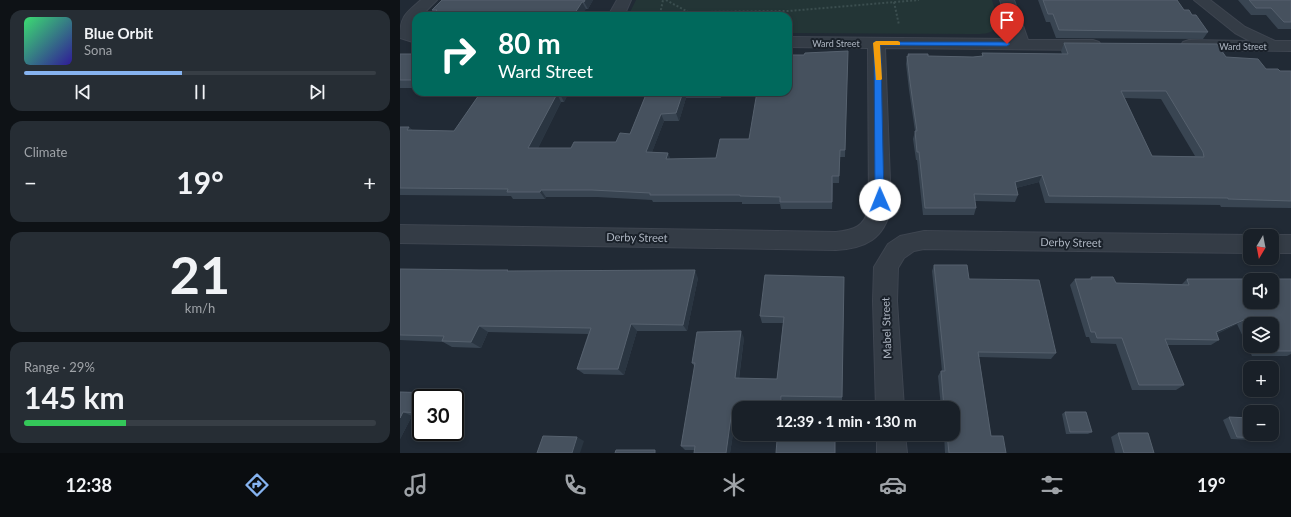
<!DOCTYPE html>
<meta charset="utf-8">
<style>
:root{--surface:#192028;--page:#262d34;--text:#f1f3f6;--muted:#9fa3a8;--line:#373e45;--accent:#86b3f0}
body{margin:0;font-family:Lato,sans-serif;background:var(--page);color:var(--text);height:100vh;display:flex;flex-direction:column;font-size:15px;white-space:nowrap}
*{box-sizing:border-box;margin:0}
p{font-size:13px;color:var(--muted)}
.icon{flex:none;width:22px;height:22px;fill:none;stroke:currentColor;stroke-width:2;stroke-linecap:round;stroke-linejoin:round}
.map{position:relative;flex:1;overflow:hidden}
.side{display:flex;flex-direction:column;gap:10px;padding:10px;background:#0e1216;width:400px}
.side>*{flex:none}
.top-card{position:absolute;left:12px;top:12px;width:380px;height:84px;border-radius:12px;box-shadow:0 2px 6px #0003,0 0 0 1px var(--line);background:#00695c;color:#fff;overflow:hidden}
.needle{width:26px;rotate:190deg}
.controls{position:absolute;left:843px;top:229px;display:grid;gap:8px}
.controls a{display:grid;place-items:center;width:36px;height:36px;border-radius:8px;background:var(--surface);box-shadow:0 2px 6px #0003,0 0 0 1px var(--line);font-size:20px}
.speed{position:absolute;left:12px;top:389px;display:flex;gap:8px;font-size:20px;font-weight:700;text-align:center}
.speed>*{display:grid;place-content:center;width:52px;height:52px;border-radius:50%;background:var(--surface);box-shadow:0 2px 6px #0003,0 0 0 1px var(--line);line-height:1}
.speed .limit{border:2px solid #111;border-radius:6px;background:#fff;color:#111}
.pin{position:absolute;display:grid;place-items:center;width:34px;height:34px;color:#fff;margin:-41px -17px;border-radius:50% 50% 50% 0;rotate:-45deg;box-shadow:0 0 4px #0007}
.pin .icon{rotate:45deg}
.me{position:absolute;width:44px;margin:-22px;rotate:359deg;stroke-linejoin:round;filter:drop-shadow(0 0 3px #0008)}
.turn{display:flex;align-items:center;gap:14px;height:84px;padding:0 20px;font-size:18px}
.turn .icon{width:52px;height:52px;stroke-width:2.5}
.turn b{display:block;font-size:28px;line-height:34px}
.big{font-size:30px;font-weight:700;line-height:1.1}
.side .tile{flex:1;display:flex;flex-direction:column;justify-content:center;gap:6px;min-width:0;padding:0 14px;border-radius:12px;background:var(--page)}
.side .dial{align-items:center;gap:0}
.dial b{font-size:52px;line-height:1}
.song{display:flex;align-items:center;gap:12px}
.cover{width:48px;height:48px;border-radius:6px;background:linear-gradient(135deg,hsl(140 70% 55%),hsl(250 70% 35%))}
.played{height:4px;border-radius:2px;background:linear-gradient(90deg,var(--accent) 45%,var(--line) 45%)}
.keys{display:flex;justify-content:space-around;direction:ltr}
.heat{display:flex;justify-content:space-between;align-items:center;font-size:22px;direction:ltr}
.charge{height:6px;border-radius:3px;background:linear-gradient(90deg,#34c759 29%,var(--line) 0)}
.trip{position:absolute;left:332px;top:401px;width:228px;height:40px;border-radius:12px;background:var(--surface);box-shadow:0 2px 6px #0003,0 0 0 1px var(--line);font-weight:700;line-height:40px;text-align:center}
.tab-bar{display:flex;height:64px;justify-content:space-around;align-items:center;background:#0a0d10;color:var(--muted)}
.tab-bar .icon{width:28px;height:28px}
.tab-bar .on{color:var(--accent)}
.tab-bar b{font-size:18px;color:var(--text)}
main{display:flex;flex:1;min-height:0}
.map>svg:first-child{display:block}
</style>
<main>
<section class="side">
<div class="tile">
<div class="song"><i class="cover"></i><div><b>Blue Orbit</b><p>Sona</p></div></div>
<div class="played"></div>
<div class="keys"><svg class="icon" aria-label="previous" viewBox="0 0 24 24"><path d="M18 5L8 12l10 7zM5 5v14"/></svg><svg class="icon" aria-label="pause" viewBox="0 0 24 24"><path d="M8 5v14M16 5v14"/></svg><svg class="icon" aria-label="next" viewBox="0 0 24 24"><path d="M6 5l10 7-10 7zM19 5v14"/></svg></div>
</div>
<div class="tile"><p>Climate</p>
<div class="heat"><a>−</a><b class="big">19°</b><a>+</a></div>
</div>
<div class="tile dial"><b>21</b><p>km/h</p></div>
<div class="tile"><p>Range · 29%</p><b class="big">145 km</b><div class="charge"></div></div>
</section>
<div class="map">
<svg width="891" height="453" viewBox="0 0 891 453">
<rect width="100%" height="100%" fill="#212a35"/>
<path fill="#233536" d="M236,0h356l6,20v6c-7,9 -16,8 -27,8l-183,-1v-17h-160z"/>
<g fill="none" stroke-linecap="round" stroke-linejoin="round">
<defs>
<path id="minor" d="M21,0h16l-16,16h-5l-3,16 3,1v10l-16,-5c0,-22 6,-25 21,-38z
M217,0h14l-7,16h-16z
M600,0h14l14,40h65l6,2 2,3 -2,3 -6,2 -208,-2 6,160c-7,31 -25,40 -55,42l-436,-7v-18l436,7c18,-2 28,-5 33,-24l-1,-160 -80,-1v-10l225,2z
M794,0h16l35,27 30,14h16v10l-102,-1 -6,-2 -2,-3 2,-3 6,-2 61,1 -15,-8z
M524,231l326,4 4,1h-4v17l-326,-4 -10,2 -10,7 -6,10 -1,33 7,107h-28l-3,-107 1,-34 14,-23 12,-8z
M872,235h19v18h-19v-17h-4z
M477,434h28l2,19h-30z"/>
</defs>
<use href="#minor" stroke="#3e4550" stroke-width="2"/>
<path stroke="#3b4e4f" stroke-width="2" stroke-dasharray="2 2" stroke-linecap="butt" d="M266,0l24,13
M494,2l5,23
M260,14l3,-14
M255,16c14,-6 31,-1 46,-4l88,-1 130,-11"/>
<use href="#minor" fill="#343c46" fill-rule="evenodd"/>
</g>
<path fill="#394552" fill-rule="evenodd" d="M42,0h151l-5,9 -154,4 -2,-3z
M638,0h139l7,10 8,5 16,17 -5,7 -147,-1 -6,-16h-4z
M838,0h53v29h-13l-12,-14h-15z
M664,43l162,14 40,12 14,2h11v137l-70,-1 -1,-2 -175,-2 -6,-21 -23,6 2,7 -3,7 -40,-1 1,7 -2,7h-51l-6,-55h-1l-3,-21 2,-8 -6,-41 -3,-26 1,-8h1v-2l20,2 45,1 9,-1v-3l80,1 -1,-3zM725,98l36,1 34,57h-43z
M448,51l-3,106h-5l-1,26h-6l-1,26h-51l-1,-5h-38v-2h-89l-1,-2 -55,-3h-51l-1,2h-32l-2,-3 -111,-1v-68h9l3,3 42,1 27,-39h88l-5,10h-3l-23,46h33l45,-6 14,-8 16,-39h-27l-1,-3h104l-1,6h-35l-7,23h-15l-12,31 16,1 2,6 46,-1 33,-19 55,-84z
M0,54h16v34h-16z
M534,265l35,14 87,74 -5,6 -72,-2 12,79 15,17h-61l-1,-19h9v-26h-12l-3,-32 3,-5h1l-10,-100z
M0,269l109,2 189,7 -11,53h-50l-13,44 -40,-1 -7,-5 11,-35 -100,-2 -7,16 -29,-1 -9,-5 -43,-2z
M444,277l-2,125 -59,-1 -44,7v7h-3l-6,38h-36v-3h-9l-4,-4 14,-79 -3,-4 52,-25 -5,41h38l6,-56h-21l-2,-7z
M691,277l25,6 66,1 5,-5h104v75l-4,2h-35l-15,-32 -20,10 2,6 -8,5h-44l17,40 -8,5h-44l-16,-46 -25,-1 -2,-6h-3l-16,-52 5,-6h14zM850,324l22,22h-22z
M0,392l33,1 7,3 -19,2v18h-9l-12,23z
M665,412l27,20 -4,2h-22l-4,-20z
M829,417l30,21 -6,2 -22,-1 -8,-19z
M718,433l36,20h-39l-4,-16z"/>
<path fill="#2a3541" d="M185,0h8l-5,9 -4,-7z
M182,2l4,7 -4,7h-9z
M161,92h8l-5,10 -4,-8z
M283,92h1l2,6 -7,23 -3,-8z
M319,92h3l-1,6z
M157,94l4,8 -27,54 -6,-8z
M261,114l3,7 -15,39 -3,-8z
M9,127l8,8 -10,-5z
M268,153l3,7 -5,-1z
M642,175l-3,7 -27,7 3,-7z
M141,190l5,7 -1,2 -5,-7z
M295,270l3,8 -11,53 -4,-6z
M846,319l-9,5 -29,14 8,-6z
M231,324l6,7 -13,44 -6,-6z
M79,326l9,6 -7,16 -10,-6z
M341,331l3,7 -6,46 -3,-6z
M33,393l7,3 -1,2h-9z
M381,396l2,5v7h-2z
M332,410l4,5 -6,38h-4z
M3,412l9,4 -12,23v-21z
M177,437l7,4 -4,12h-8z"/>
<path fill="#46515e" stroke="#56616e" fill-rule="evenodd" d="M42,0h143l-1,2h-2l-9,14h-141l5,-6h-5z
M643,0h134l7,10h5l3,5h4l12,17 -149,-2 -6,-16h-5z
M849,0h42v22h-7l-13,-14h-15z
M664,43l153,1 9,13 32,2 8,10h12l2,2h11v130l-63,-2v-1l-179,-2 -7,-21 -27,7 3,13 -44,-1 2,14h-51l-6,-56h-2l-2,-21h2l-7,-49 -3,-26h2l-1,-2h20v2l45,1 10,-1 -1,-3 86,1zM721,91h45l37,61 1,5 -52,-1z
M448,51l-3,99h-5l-1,26h-7v26h-52v-5l-40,-1v-1h-90v-2l-58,-3h-51l-1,2h-33l1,-3 -108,-1v-61h9l-2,3 47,1 27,-39h80l-1,2h-3l-29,54h43l3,-6h42l4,-9 10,1 17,-42h36l-7,21 -15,1 -15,38 22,1 -2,6 50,-1 4,-19h29l8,-47h31v-37h16l1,-2z
M0,54h16v26h-16z
M534,265h33l2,14 70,1 17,73 -78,-1 13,84h12l3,17h-57l-2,-19h6v-26h-9l-3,-37h4z
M0,269l81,1h27l-1,1 188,-1 -12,55 -52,-1 -13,45h-41l14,-41 -112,-2 -8,16 -29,-1 2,-5 -44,-1z
M365,275l79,2 -2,120 -61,-1v12h-42v2h-7l-6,43h-32l1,-7h-14l14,-83h-3l5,-31 44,-1 -6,47 42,1 7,-62 -24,-1z
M691,277h22l3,6 73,2 -2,-6h104v72h-29l-3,-5h13v-22h-22v3l-4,-8 -30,13 3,8 -54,-1 19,46h-45l-17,-47h-25l-2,-6h-4l-16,-53h17zM850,280h22v22h-22z
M0,392l33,1 -3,5h-9v15l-18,-1 -3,6z
M665,412h21l6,20h-22z
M829,417l21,1v16h7l2,4 -22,-1z
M718,433h30l6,20h-30z
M143,436l34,1 -5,16h-35z
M377,440h58v13h-59z
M216,450h39v3h-40z"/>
<path fill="#1a73e8" stroke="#114b97" d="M474,42h133l3,2 -3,2 -127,-1 1,15 3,140 -4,3 -5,-3z"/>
<path fill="#f59e0b" d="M498,41l2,1v3h-20l2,34 -1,1h-5l-3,-37 3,-2z"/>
<g text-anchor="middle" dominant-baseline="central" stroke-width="4" stroke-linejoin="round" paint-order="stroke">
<g font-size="9" fill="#afb7c3" stroke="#1a212a">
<text x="436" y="43">Ward Street</text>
<text x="843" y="46">Ward Street</text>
</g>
<g font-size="11" fill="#afb7c3" stroke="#1a212a">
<text transform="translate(237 237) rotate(1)">Derby Street</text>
<text transform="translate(671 242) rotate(1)">Derby Street</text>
<text transform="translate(486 328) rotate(-92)">Mabel Street</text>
</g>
</g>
</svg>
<div class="controls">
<a><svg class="needle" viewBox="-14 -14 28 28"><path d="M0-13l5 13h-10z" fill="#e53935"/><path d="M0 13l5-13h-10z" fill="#9fa3a8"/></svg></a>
<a><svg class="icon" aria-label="sound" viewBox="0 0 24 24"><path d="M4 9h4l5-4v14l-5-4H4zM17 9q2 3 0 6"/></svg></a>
<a><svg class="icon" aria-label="layers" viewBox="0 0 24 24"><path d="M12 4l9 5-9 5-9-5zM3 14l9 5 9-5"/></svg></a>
<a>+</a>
<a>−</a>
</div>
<div class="speed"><div class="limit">30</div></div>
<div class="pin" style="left:607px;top:44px;background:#d93025"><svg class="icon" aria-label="arrive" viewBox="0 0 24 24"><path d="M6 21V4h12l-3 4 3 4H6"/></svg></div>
<svg class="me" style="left:480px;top:200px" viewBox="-20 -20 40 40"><circle r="19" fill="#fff"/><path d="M0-13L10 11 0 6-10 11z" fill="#1a73e8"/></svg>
<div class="trip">12:39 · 1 min · 130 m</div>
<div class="top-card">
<div class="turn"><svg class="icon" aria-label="right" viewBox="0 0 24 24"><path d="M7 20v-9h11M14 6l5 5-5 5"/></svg><div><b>80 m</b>Ward Street</div></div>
</div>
</div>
</main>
<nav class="tab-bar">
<b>12:38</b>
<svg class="icon on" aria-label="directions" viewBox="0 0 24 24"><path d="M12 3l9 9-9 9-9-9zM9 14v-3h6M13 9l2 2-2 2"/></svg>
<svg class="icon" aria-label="music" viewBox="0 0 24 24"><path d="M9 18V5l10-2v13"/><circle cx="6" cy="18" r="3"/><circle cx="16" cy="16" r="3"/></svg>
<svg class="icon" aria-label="phone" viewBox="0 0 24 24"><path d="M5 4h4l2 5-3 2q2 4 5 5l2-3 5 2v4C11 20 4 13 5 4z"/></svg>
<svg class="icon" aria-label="climate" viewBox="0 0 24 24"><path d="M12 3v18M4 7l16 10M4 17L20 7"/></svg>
<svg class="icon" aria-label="car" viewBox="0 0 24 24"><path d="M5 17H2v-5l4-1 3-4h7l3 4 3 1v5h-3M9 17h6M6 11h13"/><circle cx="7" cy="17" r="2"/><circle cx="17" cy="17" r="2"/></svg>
<svg class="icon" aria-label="filters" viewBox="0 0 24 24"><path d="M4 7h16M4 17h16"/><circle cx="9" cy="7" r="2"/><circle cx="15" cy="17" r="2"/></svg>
<b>19°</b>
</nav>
